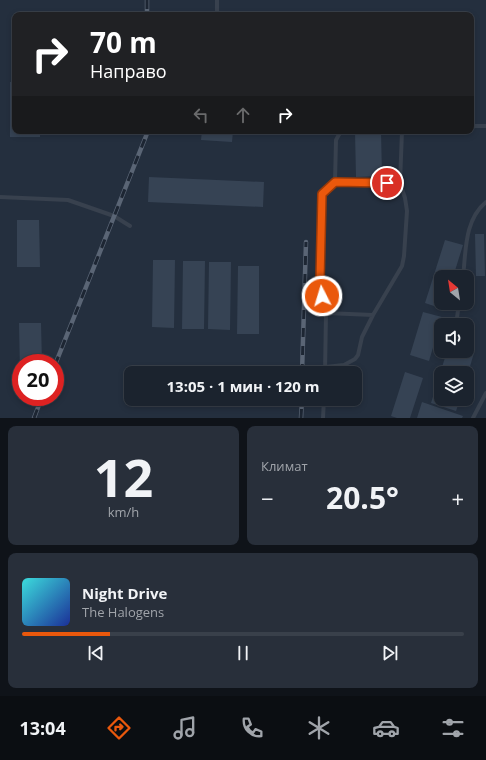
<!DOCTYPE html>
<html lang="ru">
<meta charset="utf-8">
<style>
:root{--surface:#1b232e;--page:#282f3a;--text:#f1f3f6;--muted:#a0a4aa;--line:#39404a;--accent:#ea580c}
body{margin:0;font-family:"Open Sans",sans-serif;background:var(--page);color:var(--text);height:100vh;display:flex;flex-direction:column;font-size:15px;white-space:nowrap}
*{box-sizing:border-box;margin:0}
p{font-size:13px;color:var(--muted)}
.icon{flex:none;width:22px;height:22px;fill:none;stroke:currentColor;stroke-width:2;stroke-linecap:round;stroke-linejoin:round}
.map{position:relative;height:418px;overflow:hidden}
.drawer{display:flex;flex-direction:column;gap:8px;padding:8px;background:#0f1319;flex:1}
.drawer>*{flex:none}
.guide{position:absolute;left:12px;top:12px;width:462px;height:122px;border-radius:8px;box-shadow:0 2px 6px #0003,0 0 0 1px var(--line);background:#202124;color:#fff;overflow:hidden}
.needle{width:26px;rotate:330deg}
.controls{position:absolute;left:434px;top:270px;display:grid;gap:8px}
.controls a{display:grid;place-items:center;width:40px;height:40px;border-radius:8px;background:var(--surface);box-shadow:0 2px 6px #0003,0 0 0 1px var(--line);font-size:20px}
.speed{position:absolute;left:12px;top:354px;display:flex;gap:8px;font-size:20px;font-weight:700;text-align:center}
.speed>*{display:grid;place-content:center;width:52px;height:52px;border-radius:50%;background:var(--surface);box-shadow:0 2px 6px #0003,0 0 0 1px var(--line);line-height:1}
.speed .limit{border:6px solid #d22;background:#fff;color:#111}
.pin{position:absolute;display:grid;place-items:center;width:34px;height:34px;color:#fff;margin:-17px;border:2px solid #fff;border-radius:50%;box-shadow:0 1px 4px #0007}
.me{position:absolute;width:44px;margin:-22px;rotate:355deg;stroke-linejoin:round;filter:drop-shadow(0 0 3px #0008)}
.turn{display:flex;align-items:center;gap:14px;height:84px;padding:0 12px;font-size:18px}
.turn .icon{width:52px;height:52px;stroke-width:2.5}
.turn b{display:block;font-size:28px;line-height:34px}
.lanes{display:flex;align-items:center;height:38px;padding:0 12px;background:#0003;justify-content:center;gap:20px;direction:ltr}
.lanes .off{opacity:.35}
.big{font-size:30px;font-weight:700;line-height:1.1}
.drawer .widget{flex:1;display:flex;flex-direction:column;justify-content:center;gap:6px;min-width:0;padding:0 14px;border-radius:8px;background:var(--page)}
.drawer .dial{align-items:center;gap:0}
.dial b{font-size:52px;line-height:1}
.song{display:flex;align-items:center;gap:12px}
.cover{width:48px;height:48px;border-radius:6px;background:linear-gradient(135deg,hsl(180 70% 55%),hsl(230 70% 35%))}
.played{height:4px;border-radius:2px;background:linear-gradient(90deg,var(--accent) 20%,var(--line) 20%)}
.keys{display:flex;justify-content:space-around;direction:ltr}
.heat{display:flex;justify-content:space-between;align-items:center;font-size:22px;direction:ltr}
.drawer .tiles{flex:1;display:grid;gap:8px;grid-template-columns:1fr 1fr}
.widget:last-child{grid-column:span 2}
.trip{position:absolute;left:124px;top:366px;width:238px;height:40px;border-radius:8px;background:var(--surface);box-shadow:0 2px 6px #0003,0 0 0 1px var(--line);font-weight:700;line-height:40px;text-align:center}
.tabs{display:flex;height:64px;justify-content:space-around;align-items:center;background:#0b0e12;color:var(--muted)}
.tabs .icon{width:28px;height:28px}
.tabs .selected{color:var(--accent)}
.tabs b{font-size:18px;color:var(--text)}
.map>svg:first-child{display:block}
</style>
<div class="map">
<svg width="486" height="418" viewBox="0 0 486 418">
<rect width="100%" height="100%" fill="#242f3e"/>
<path fill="#364354" d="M10,82h5v49h25v6h-30z
M202,131h31l-1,11 -31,-2z
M381,131l1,45 -26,1 -1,-45z
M149,177l115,5 -1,25 -115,-5z
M17,220h22l1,47h-23z
M475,234h9l1,42h-9z
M445,240l18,5 -10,32h-12v26h4l-2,6 -18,-6z
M153,260h22l-1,68 -22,-1z
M183,261h22l-1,68h-22z
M209,262h22l-1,68 -22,-1z
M238,266h21v68h-22z
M423,312l19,5 -13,44 -19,-6z
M19,323h22l1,40h-21v9h-1z
M447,351h21l6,2 -6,20h-27v26h19l-4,12 -25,-8z
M405,372l18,6 -13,40h-13l-6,-2z
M422,402l41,14 -1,2h-45z"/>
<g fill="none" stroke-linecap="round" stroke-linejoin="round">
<path stroke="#38414e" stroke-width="4" d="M217,0v15
M471,126h15
M335,182l1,-42 5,-9
M0,197l68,3 46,16 16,10
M463,277c3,-25 1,-57 23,-75
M326,313l47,2
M456,325l3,-22
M325,367l19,-2 11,-6 3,-4 4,-18 11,-22 29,-49 2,-10 3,-45 -2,-13 -5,-15 2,-52
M325,373l1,-60 -6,-33 2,-86 13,-12 65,1
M323,418l1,-19
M473,418l13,-25"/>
<defs>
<path id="rail" d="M147,0v15
M55,365l93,-234
M302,373l4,-131
M34,418l8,-21
M301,418l1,-19"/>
</defs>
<use href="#rail" stroke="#5a6575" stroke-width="4.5"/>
<use href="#rail" stroke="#1d2633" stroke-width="3" stroke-dasharray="9" stroke-linecap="butt"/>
</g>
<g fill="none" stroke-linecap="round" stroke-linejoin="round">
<defs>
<path id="route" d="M322,296l-2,-16 2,-86 13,-12 52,1"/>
</defs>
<use href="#route" stroke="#983908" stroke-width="10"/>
<use href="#route" stroke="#ea580c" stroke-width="7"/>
</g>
</svg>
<div class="controls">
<a><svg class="needle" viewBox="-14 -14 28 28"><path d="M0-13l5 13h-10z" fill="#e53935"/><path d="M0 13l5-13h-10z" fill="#a0a4aa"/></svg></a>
<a><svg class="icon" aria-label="sound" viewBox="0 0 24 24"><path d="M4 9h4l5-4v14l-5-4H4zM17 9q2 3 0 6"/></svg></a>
<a><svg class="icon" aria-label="layers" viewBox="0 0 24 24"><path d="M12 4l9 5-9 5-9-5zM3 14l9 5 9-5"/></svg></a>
</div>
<div class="speed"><div class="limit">20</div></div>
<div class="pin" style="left:387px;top:183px;background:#d93025"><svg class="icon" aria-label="arrive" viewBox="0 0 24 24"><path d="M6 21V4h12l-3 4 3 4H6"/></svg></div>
<svg class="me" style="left:322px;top:296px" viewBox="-20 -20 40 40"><circle r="17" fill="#ea580c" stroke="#fff" stroke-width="3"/><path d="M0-11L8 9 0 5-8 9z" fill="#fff"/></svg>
<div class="trip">13:05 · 1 мин · 120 m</div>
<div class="guide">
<div class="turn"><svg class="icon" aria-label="right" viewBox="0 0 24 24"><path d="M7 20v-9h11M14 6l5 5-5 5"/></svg><div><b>70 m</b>Направо</div></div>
<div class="lanes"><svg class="icon off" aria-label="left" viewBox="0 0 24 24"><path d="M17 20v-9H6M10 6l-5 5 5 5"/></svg><svg class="icon off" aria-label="ahead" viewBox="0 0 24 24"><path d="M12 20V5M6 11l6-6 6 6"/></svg><svg class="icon" aria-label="right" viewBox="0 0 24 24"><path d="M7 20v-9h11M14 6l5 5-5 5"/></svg></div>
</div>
</div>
<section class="drawer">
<div class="tiles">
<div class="widget dial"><b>12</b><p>km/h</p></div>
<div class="widget"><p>Климат</p>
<div class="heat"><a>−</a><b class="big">20.5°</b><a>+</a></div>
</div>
<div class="widget">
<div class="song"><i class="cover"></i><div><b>Night Drive</b><p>The Halogens</p></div></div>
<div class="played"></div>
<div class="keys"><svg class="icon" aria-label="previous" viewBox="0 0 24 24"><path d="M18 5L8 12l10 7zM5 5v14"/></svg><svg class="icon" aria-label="pause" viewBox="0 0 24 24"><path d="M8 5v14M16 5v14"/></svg><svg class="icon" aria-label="next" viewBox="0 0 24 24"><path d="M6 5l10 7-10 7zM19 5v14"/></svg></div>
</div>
</div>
</section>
<nav class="tabs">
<b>13:04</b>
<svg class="icon selected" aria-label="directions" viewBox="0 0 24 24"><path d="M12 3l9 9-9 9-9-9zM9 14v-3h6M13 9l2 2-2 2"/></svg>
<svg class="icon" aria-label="music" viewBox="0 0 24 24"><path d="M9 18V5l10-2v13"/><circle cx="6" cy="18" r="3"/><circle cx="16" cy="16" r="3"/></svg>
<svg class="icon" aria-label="phone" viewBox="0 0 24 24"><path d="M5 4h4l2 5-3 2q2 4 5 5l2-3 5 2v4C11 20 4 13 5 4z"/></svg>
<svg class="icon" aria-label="climate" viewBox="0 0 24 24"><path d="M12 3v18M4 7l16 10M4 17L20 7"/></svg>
<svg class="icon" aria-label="car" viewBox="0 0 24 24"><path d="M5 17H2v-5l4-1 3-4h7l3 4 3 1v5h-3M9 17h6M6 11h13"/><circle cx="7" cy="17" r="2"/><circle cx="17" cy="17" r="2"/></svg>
<svg class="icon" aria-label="filters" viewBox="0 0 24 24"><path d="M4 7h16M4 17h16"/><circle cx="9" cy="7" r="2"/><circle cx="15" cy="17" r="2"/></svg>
</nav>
